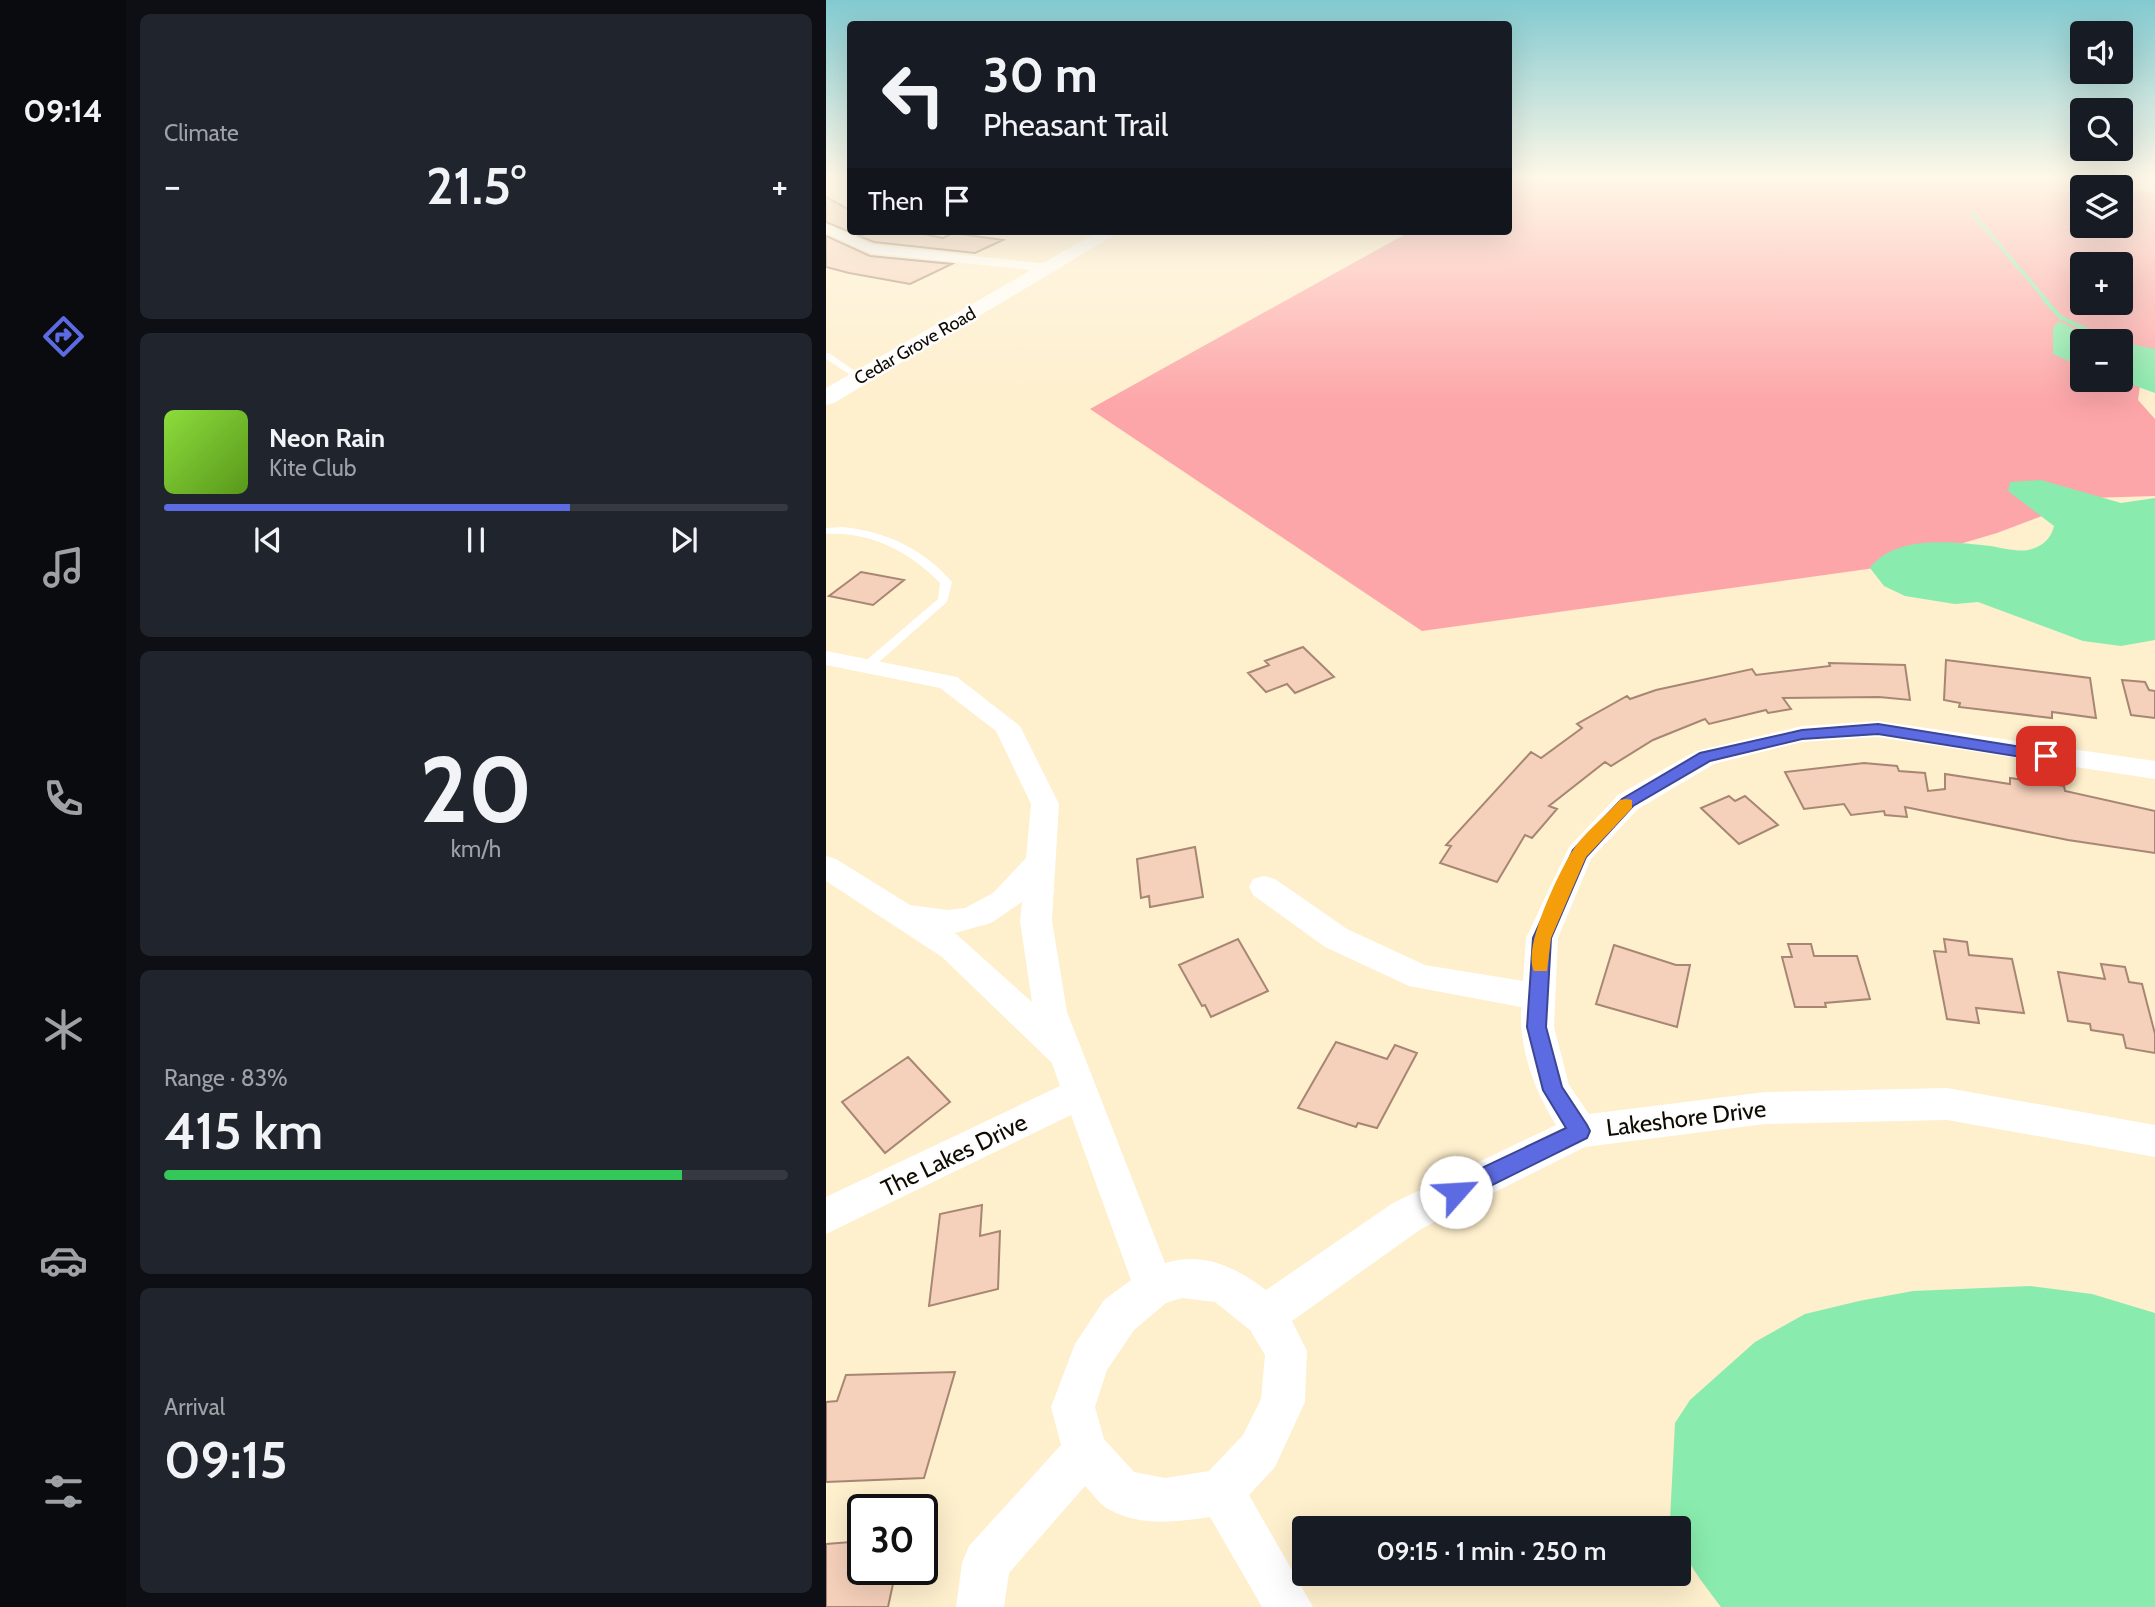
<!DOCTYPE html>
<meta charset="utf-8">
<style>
:root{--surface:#171b24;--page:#20242c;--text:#f1f3f6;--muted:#9ea1a6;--line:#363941;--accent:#5d6be2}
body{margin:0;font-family:Cabin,sans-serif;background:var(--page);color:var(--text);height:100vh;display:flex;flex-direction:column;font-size:26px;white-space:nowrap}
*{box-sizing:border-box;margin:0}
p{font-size:23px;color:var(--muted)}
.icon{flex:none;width:38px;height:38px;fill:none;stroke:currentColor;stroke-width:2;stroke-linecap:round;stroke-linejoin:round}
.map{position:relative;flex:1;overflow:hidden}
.side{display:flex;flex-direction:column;gap:14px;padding:14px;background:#0d0f14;width:700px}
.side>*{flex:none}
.banner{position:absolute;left:21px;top:21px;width:665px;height:214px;border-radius:7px;box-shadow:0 7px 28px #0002;background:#171b24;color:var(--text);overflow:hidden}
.tools{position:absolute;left:1244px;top:21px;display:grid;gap:14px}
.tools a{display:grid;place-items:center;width:63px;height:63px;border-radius:7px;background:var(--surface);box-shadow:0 7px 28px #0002;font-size:35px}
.speed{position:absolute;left:21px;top:1494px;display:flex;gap:14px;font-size:35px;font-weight:700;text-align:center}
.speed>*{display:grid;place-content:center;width:91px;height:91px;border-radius:50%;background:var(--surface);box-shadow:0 7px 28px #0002;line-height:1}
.speed .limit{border:4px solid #111;border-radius:10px;background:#fff;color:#111}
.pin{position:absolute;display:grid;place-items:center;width:60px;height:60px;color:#fff;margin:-30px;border-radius:14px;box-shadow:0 4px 10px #0006}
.me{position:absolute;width:77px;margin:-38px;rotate:64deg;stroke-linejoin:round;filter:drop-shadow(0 0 5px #0008)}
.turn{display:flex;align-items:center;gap:24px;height:147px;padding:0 21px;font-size:32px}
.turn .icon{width:91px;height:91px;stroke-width:2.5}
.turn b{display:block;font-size:49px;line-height:60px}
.then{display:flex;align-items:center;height:66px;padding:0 21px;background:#0003;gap:14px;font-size:26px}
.big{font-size:52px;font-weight:600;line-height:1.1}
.side .card{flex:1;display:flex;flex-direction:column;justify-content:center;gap:10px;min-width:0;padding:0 24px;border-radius:10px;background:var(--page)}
.side .dial{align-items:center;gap:0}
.dial b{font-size:91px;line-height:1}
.song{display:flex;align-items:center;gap:21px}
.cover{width:84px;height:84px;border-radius:10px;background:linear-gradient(135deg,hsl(90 70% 55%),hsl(90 70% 35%))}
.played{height:7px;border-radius:4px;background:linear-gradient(90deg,var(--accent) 65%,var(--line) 65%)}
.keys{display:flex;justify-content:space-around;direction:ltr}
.heat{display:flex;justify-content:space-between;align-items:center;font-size:38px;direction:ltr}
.charge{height:10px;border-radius:5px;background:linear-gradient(90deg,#34c759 83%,var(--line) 0)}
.trip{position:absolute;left:466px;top:1516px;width:399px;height:70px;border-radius:7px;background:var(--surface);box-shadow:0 7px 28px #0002;font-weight:600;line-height:70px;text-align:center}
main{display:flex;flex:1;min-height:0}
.tab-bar{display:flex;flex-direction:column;width:126px;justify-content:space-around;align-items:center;background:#090b0e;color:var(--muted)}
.tab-bar .icon{width:49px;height:49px}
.tab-bar .on{color:var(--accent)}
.tab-bar b{font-size:32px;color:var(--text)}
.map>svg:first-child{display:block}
</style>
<main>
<nav class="tab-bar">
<b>09:14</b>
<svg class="icon on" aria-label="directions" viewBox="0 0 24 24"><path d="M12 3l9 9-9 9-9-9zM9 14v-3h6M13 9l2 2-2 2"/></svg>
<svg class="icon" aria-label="music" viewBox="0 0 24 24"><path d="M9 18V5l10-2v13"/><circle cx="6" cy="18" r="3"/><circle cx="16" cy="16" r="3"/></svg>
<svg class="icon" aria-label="phone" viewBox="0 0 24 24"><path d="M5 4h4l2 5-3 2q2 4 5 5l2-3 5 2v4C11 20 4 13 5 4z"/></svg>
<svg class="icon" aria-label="climate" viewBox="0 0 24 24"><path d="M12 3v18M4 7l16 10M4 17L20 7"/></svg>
<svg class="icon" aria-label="car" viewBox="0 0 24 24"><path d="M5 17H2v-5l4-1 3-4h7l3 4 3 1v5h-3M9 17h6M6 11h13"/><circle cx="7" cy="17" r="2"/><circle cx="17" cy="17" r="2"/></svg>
<svg class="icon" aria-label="filters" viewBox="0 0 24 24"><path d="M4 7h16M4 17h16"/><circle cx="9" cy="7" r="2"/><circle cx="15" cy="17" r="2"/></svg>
</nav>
<section class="side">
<div class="card"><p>Climate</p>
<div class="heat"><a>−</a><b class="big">21.5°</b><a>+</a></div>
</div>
<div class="card">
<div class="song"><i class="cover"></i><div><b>Neon Rain</b><p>Kite Club</p></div></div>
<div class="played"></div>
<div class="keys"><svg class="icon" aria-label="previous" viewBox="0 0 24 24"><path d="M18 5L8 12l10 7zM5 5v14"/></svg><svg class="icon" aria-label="pause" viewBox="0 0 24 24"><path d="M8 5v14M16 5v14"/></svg><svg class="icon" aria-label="next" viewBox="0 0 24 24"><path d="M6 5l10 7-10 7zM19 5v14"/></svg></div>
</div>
<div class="card dial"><b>20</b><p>km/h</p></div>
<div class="card"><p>Range · 83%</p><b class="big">415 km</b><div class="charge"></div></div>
<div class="card"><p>Arrival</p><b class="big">09:15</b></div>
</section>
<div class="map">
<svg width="1329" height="1607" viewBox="0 0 1329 1607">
<rect width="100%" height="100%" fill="#feefcd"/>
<path fill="#fda6a9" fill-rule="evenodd" d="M683,178h585l61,16v177h-13l-4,29 17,19v77l-65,2 -93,35 -115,34 -460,64 -332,-222 321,-178h97zM1256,187h39v39h-39zM1256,264h39v39h-39zM1256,341h39v39h-39z"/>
<path fill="#89ebad" d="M1233,321l31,16 26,4h-34v26l-29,-13v-27z
M1295,342l34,7v44l-36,-13z
M1215,480l80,23 34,-5v142l-34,6 -38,-5 -105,-39 -23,2 -50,-8 -21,-10 -14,-18c26,-34 83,-26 121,-22 11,2 27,6 37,4 14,-3 23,-11 26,-24l-46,-35 2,-9z
M1204,1286l62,8 63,19v294h-434c-15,-21 -43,-52 -43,-79h-4l-4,-8 5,-97 15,-23 65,-58 50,-28 54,-13 54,-10z"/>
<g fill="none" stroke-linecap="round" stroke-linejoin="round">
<path stroke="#89ebad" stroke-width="3.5" d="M1146,213l74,87"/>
<path stroke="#89ebad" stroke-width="4.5" d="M1218,299l16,18 48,23"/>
</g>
<path fill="#f5d0ba" stroke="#a78774" stroke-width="2" d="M0,197l24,13v22l-24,-10z
M53,231h29l35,7 10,-5 50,7 -28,13 -101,-11 -15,-6z
M0,236l44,20 82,8 -42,20 -61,-11 -23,-6z
M35,572l43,8 -31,25 -44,-9z
M477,647l31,30 -39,16 -8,-9 -21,8 -18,-19 21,-8 -4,-4z
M1120,660l144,18 6,40 -44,-6v6l-93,-11 1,-4 -16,-3z
M1003,663l76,2 5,35 -31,-3 -96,1 8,11 -23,4 -2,-3 -57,14 -4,-5 -52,21 -42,26 -6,-4 -56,44 8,3 -25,29 -7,-3 -28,47 -57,-19 11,-17 -5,-1 85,-93 10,6 41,-30 -5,-4 50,-28 3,3 26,-9 96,-21 4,6 74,-9z
M1296,680l23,2 4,8 6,1v27l-24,-3z
M1038,763l33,3 2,5 26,2 3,18 17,-2v-15l65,10v-6l54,8 1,5 90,20v42l-87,-13 -163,-33 2,10 -22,-2 -1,-4 -33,4 -7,-11 -40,5 -19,-37z
M903,796l6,5 10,-5 33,29 -39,19 -38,-36z
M369,847l8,50 -53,10 -1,-11 -8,2 -4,-39z
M412,939l30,52 -57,26 -6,-12 -3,1 -23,-41z
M1118,939l23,3 2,13 43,4 12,54 -48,-5 3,15 -32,-4 -13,-68 12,1z
M962,944h23l3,12h43l13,43 -45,4 1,4h-31l-13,-50h10z
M788,945l62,20h14l-13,62 -81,-23z
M1275,964l24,3 4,15 13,2 13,50v19l-29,-5 -3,-13 -32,-5 -1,-6 -22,-3 -10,-49 47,7z
M510,1042l51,17 8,-14 22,8 -40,75 -19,-5 -2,4 -58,-19z
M82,1057l42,45 -65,51 -43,-51z
M156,1205l-2,31 20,-5 -2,58 -69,17 11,-92z
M129,1372l-31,106 -98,4v-80l11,-1 9,-26z
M37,1541v29h33l-8,37h-62v-63z"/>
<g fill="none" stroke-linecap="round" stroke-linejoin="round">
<path fill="#fff" fill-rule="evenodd" d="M0,353h3l36,25 -7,2 -32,-21z
M17,527c42,4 81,22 109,55l-5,20 -76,67h-8l-2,-3 2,-3 75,-64 2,-16c-32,-32 -68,-51 -114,-49v-6z"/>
<path fill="#fff" fill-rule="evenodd" d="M0,224l47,21 176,19 7,4 -7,4 -179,-19 -44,-20z
M0,651l131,26 63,49 39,78 -7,117 15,91 98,251c39,-12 70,4 101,27l127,-87 163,-78c-22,-35 -37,-76 -35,-118l-112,-21 -84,-39 -72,-52 -4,-8 4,-8 11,-3 11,3 72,50 78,36 98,16 3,-43 43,-91 49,-52 78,-44 106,-25 76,-5 277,40v18l-277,-42 -76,5 -88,22 -76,45 -47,50 -33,79 -4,89 15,58 20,29 176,-22 182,-4 208,37v32l-208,-37 -182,4 -180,23 -164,82 -129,92 15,30 -2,51 -30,65 -26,28 64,112h-51l-52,-90c-34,5 -70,10 -102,-8 -9,-5 -16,-16 -23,-23l-76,87 -5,34h-48l6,-44 7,-17 92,-101 -10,-38 24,-63 29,-44 27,-20 -60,-165 -245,119v-37l234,-111 -8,-23 -110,-106 -116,-76v-25l10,3 74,46 38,5 17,-2 28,-15 33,-35 5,-54 -35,-73 -56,-43 -114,-23zM196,902l-2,19 12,81 -77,-69 36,-10zM356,1298l33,4 35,28 15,25 -4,44 -18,36 -34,36 -44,7 -31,-6 -30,-33 -9,-32 12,-37 27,-40 32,-27z"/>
<path fill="#fff" fill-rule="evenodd" d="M273,231h22l-287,172 -8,2v-17z"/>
</g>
<linearGradient id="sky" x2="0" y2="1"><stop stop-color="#82cad0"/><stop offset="0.44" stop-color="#fff8e8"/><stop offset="1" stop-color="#fff8e8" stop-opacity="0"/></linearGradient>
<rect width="1329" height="403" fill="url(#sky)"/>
<path fill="#5d6be2" stroke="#3c4693" stroke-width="2" d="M1052,724l168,27 8,5 -8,5 -168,-27 -76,5 -92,22 -77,45 -47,51 -35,81 -5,89 16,60 25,38 3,6 -3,7 -123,61 -8,3 -8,-3 -3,-7 3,-8 118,-56 -23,-38 -16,-63 6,-89 40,-88 49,-51 78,-46 102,-23z"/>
<path fill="#f59e0b" d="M800,799l6,1v8l-46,49 -35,81 -4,33h-13c-12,-23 24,-96 37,-118 12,-20 34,-36 49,-53z"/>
<g text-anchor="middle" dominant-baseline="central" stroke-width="5" stroke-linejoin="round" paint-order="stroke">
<g font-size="18" fill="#100b02" stroke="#fdfdfd">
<text transform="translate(89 346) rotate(-30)">Cedar Grove Road</text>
</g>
<g font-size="24" fill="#100b02" stroke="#fdfdfd">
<text transform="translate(860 1118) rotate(-7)">Lakeshore Drive</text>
<text transform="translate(128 1155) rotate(-26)">The Lakes Drive</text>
</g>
</g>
</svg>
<div class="tools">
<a><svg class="icon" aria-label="sound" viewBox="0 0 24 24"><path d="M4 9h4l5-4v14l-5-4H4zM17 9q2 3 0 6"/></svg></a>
<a><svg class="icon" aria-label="search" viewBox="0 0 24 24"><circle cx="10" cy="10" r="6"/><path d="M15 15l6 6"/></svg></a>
<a><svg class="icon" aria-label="layers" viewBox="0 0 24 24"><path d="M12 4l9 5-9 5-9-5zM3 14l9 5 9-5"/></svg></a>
<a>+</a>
<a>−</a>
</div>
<div class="speed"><div class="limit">30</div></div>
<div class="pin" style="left:1220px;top:756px;background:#d93025"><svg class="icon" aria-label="arrive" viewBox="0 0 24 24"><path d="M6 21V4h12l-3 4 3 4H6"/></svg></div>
<svg class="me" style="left:630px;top:1192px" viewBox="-20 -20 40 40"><circle r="19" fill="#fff"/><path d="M0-13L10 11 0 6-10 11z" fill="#5d6be2"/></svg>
<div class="trip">09:15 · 1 min · 250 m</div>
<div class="banner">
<div class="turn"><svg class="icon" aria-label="left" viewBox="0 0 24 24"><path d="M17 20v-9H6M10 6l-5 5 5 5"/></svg><div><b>30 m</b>Pheasant Trail</div></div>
<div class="then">Then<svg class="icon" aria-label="arrive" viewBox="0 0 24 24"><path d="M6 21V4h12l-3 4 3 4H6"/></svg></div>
</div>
</div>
</main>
